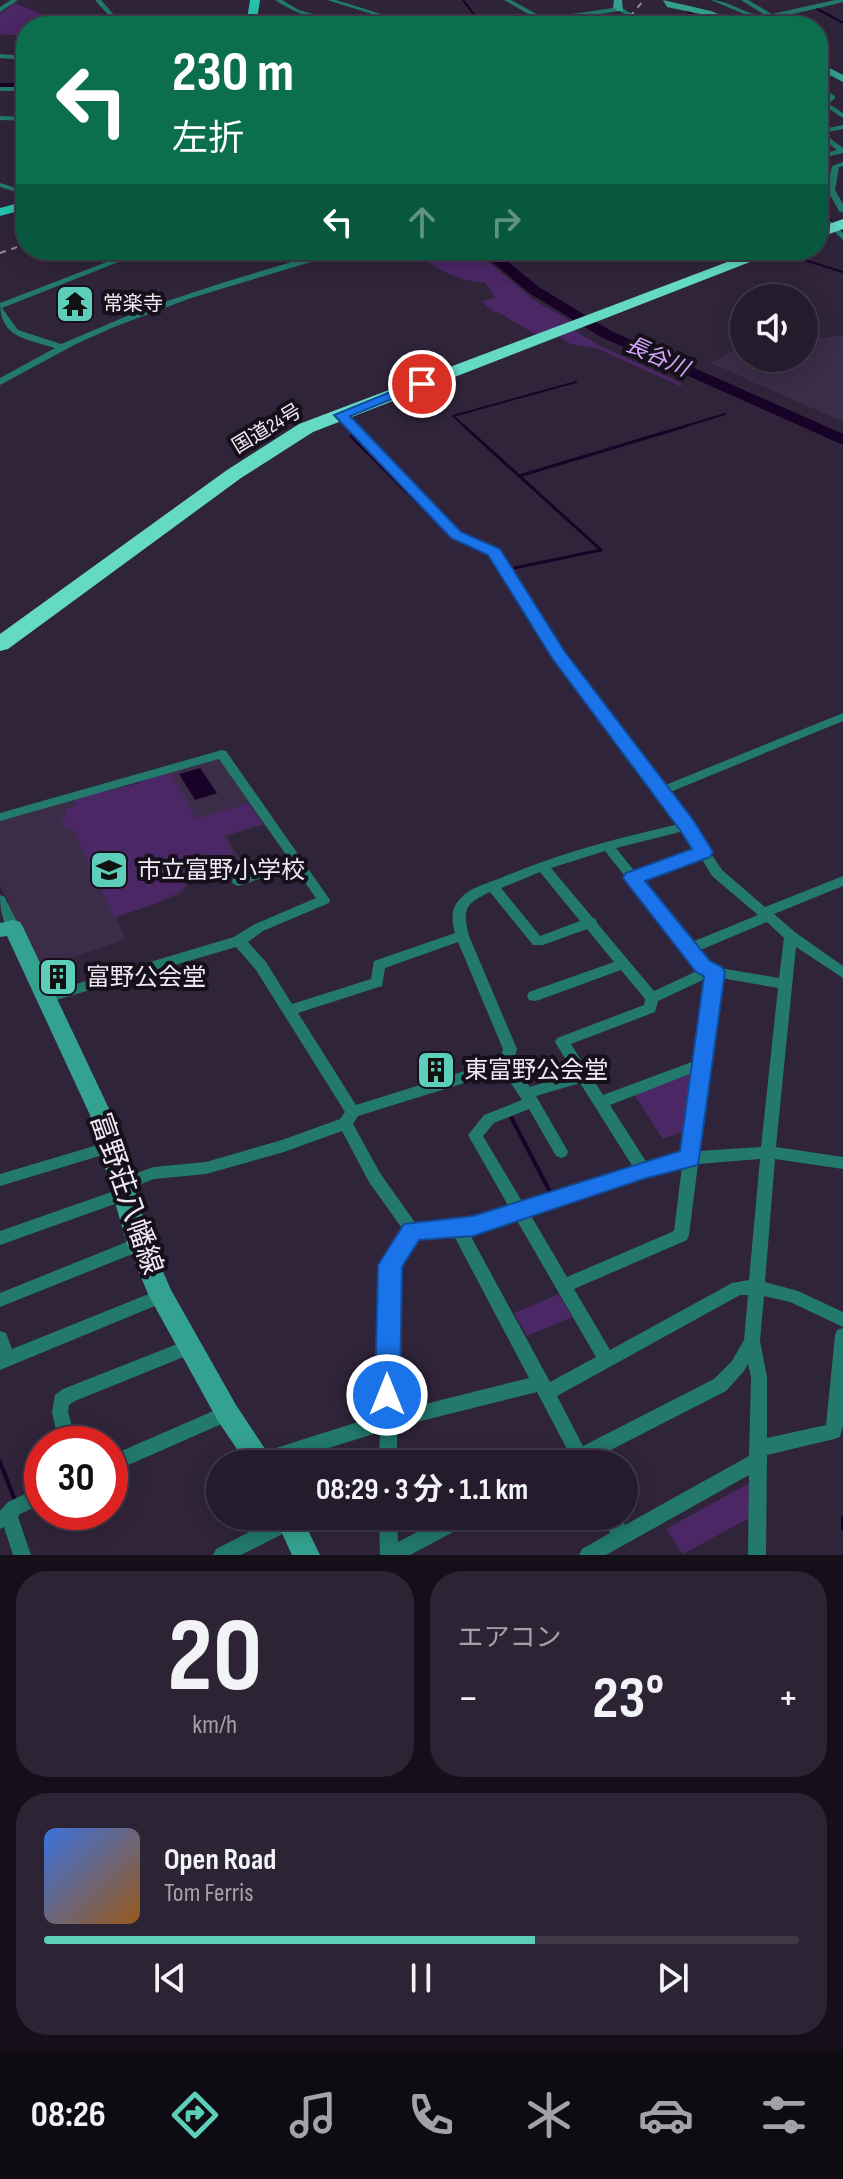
<!DOCTYPE html>
<html lang="ja">
<meta charset="utf-8">
<style>
:root{--surface:#241b2c;--page:#2c2434;--text:#f1f3f6;--muted:#a3a1a9;--line:#413948;--accent:#5cceba}
body{margin:0;font-family:"Sofia Sans Condensed","Noto Sans JP",sans-serif;background:var(--page);color:var(--text);height:100vh;display:flex;flex-direction:column;font-size:30px;white-space:nowrap}
*{box-sizing:border-box;margin:0}
p{font-size:26px;color:var(--muted)}
.icon{flex:none;width:44px;height:44px;fill:none;stroke:currentColor;stroke-width:2;stroke-linecap:round;stroke-linejoin:round}
.map{position:relative;height:1555px;overflow:hidden}
.side{display:flex;flex-direction:column;gap:16px;padding:16px;background:#140f18;flex:1}
.side>*{flex:none}
.hud{position:absolute;left:16px;top:16px;width:812px;height:244px;border-radius:32px;box-shadow:0 4px 20px #0003,0 0 0 2px var(--line);background:#0b6e4f;color:#fff;overflow:hidden}
.tools{position:absolute;left:730px;top:284px;display:grid;gap:16px}
.tools a{display:grid;place-items:center;width:88px;height:88px;border-radius:50%;background:var(--surface);box-shadow:0 4px 20px #0003,0 0 0 2px var(--line);font-size:40px}
.speed{position:absolute;left:24px;top:1426px;display:flex;gap:16px;font-size:40px;font-weight:700;text-align:center}
.speed>*{display:grid;place-content:center;width:104px;height:104px;border-radius:50%;background:var(--surface);box-shadow:0 4px 20px #0003,0 0 0 2px var(--line);line-height:1}
.speed .limit{border:12px solid #d22;background:#fff;color:#111}
.pin{position:absolute;display:grid;place-items:center;width:68px;height:68px;color:#fff;margin:-34px;border:4px solid #fff;border-radius:50%;box-shadow:0 2px 8px #0007}
.me{position:absolute;width:88px;margin:-44px;rotate:0deg;stroke-linejoin:round;filter:drop-shadow(0 0 6px #0008)}
.turn{display:flex;align-items:center;gap:28px;height:168px;padding:0 24px;font-size:36px}
.turn .icon{width:104px;height:104px;stroke-width:2.5}
.turn b{display:block;font-size:56px;line-height:68px}
.lanes{display:flex;align-items:center;height:76px;padding:0 24px;background:#0003;justify-content:center;gap:40px;direction:ltr}
.lanes .off{opacity:.35}
.big{font-size:60px;font-weight:700;line-height:1.1}
.side .widget{flex:1;display:flex;flex-direction:column;justify-content:center;gap:12px;min-width:0;padding:0 28px;border-radius:32px;background:var(--page)}
.side .dial{align-items:center;gap:0}
.dial b{font-size:104px;line-height:1}
.song{display:flex;align-items:center;gap:24px}
.cover{width:96px;height:96px;border-radius:12px;background:linear-gradient(135deg,hsl(220 70% 55%),hsl(30 70% 35%))}
.played{height:8px;border-radius:4px;background:linear-gradient(90deg,var(--accent) 65%,var(--line) 65%)}
.keys{display:flex;justify-content:space-around;direction:ltr}
.heat{display:flex;justify-content:space-between;align-items:center;font-size:44px;direction:ltr}
.side .tiles{flex:1;display:grid;gap:16px;grid-template-columns:1fr 1fr}
.widget:last-child{grid-column:span 2}
.trip{position:absolute;left:206px;top:1450px;width:432px;height:80px;border-radius:40px;background:var(--surface);box-shadow:0 4px 20px #0003,0 0 0 2px var(--line);font-weight:700;line-height:80px;text-align:center}
.menu{display:flex;height:128px;justify-content:space-around;align-items:center;background:#0e0b12;color:var(--muted)}
.menu .icon{width:56px;height:56px}
.menu .active{color:var(--accent)}
.menu b{font-size:36px;color:var(--text)}
.map>svg:first-child{display:block}
</style>
<div class="map">
<svg width="843" height="1555" viewBox="0 0 843 1555">
<rect width="100%" height="100%" fill="#30243a"/>
<path fill="#3b2c48" d="M843,335v87l-132,-59 33,-18v13h60v-17z
M217,758l7,3 41,63 -39,13 16,25 -49,16 -12,16 -65,24 10,21 -86,30 -40,-84v-66l140,-36 9,-7z"/>
<path fill="#4b2766" d="M14,3l31,12 -11,4 28,7h-36v10l-26,-2v-20z
M474,250l61,51 37,21 -35,13 -39,-23h-5l-12,-11 14,-3 -10,-16c-21,1 -55,-13 -67,-31z
M574,330l28,17 81,37 -3,2 -84,-38 -25,-4 -12,-7z
M169,771l28,48 51,-16 14,21 -39,12 15,25 -46,16 -13,15 -18,7v3l-47,15 -42,-90 -8,2 -3,-9 5,-2 -1,-9 12,-3 -3,-7 66,-16 9,-7z
M697,1069l-8,60 -26,10 -30,-46z
M559,1294l13,23 -45,19 -13,-23z
M753,1481l-2,36 -68,37 -17,-25z"/>
<path fill="#180227" d="M200,768l17,25 -22,7 -16,-26z"/>
<g fill="none" stroke-linecap="round" stroke-linejoin="round">
<path stroke="#180227" stroke-width="2" d="M463,0l15,20
M814,7l29,16
M687,11l24,15
M818,204l13,17
M782,253l61,19
M466,428l-13,-12 123,-34
M679,428l46,-14"/>
<path stroke="#180227" stroke-width="3" d="M464,426l137,124 -92,19
M351,436l96,96
M519,476l167,-50
M460,541l33,16
M568,674l50,68"/>
<path stroke="#180227" stroke-width="4" d="M511,1117l38,73
M0,1462l14,36
M843,1518v11"/>
<path fill="#180227" fill-rule="evenodd" d="M0,83h26v6h-26z
M478,250h15l46,37 72,44 232,103v11l-242,-108 -72,-44z"/>
<path fill="#22796c" fill-rule="evenodd" d="M11,0h7l-18,12v-5z
M95,0h6l14,16 20,10c-18,0 -29,-13 -40,-26z
M275,0h7l17,10 56,16c-25,0 -60,-12 -80,-26z
M327,0h9l84,26h-10z
M504,0h7l33,18 76,-11 30,17 21,-4 3,2c-23,9 -35,0 -55,-11l-74,12 -50,3 42,-7z
M711,0c19,0 37,17 54,15l-24,-15h7l24,14 63,-14h8v2c-48,12 -98,24 -148,24l56,-9z
M0,54l26,2v4l-26,-2z
M818,85l17,11v2l-6,6 14,9v5l-20,-13v-2l6,-6 -11,-7z
M0,87h26v4h-26z
M0,116l26,1v10l-5,5 5,4v5l-12,-9 12,-11 -26,-1z
M843,125v4l-20,4 20,15v5l-25,6v-4l19,-5 -19,-14v-6z
M843,162v4l-4,1 -4,23 8,14v9l-4,-2 -12,-21 5,-24z
M0,183l26,8v4l-26,-8z
M818,209l25,24v7l-25,-24z
M138,250h11l-147,58 16,22 43,14 85,-36 79,-26 80,-24 14,-8h10l-18,12 -120,36 -77,29 -38,17 -76,41v-7l55,-30c-28,-9 -55,-10 -55,-45z
M341,412l3,1 116,120 38,17 16,22 49,81 100,133 180,-73v8l-175,72 23,30 31,47 43,37 78,-31v10l-69,28 22,19 47,33v12l-47,-31 -20,200 67,10v12l-68,-10 -10,123 33,9 45,21v15l-53,-25 -26,-6 -4,45 7,36v61l59,-13 9,-90 2,-5 6,-2v98l-3,11 -6,2 -67,16 -1,100h-18l1,-80 -143,80h-27l3,-6 28,-16 -8,-17h18l5,9 124,-69 2,-79 -3,-13 -4,7 -18,20 -135,69 2,4h-37l3,-6 10,-5 -32,-61 -140,35v37h-18l1,-32 -103,32h-24l-2,-3 3,-6 6,-2 120,-38 2,-150 22,-34 -35,-49 -27,-51 -58,21 -78,22 -52,5 -26,10 4,5 -3,5 -129,46v-14l117,-41 -4,-5 3,-5 38,-13 52,-5 76,-22 58,-21 5,-7 -89,-142 -20,-23 -190,56 -5,-1 -2,-4 2,-4 5,-1 188,-56 19,-12 63,-27 -22,-31 -56,19 -5,-2 -1,-3 1,-3 56,-19 -70,-100 -219,62v-8l222,-63 4,1 104,149 -1,3 -66,28 -15,11 18,20 26,42 79,-25 3,-18 81,-28c-3,-12 -5,-24 5,-34 10,-12 29,-16 43,-22 57,-24 115,-39 176,-53l-125,-168 -50,-83 -14,-19 -38,-17 -114,-120 -2,-2zM684,831l12,19 -61,22 -19,-24zM605,851l94,119 -45,21 -57,-68 -1,-4 -3,-1 -42,-50zM701,858l11,18 46,39 -66,27 -51,-63zM540,872l40,49 -40,15 -39,-48zM490,892l43,53h10l44,-16 27,33 -85,30 -2,4 2,4 5,1 5,-1 82,-30 24,29 -1,6 -87,33 -2,4 19,31 -44,14 -17,-24 4,-14 -48,-113c-7,-27 -4,-32 21,-44zM767,922l17,16 -5,40 -65,-11 -16,-16zM458,942l45,107 -3,11 -144,45 -58,-92 84,-27 3,-18zM707,978l-10,82 -94,35 -32,-51 84,-32 3,-11zM721,978l57,10 -17,159 -62,4zM503,1071l19,29 -38,15 -16,20 41,72 -36,12 -57,5 -36,-51 -27,-49 5,-8zM695,1072l-11,81 -37,10 -37,-58zM580,1083l53,84 -110,36 -40,-67 11,-13 35,-14 27,47 5,2 5,-2 2,-4 -2,-4 -30,-52zM760,1159l-11,121 -17,3 -122,67 -36,-61 113,-49 2,-5 9,-71zM682,1166l-8,65 -107,46 -37,-63 113,-38zM516,1219l80,138 -46,25 -81,-149zM453,1234l76,144 -132,33 1,-145 18,-29zM740,1295h8l-4,45 -12,21 -18,18 -131,67 -26,-50z
M0,895l5,2 1,3 14,27 -2,3h-10c-6,-12 -8,-21 -8,-35z
M111,1141l5,2 2,4 -2,4 -116,35v-12z
M139,1237l6,2 2,5 -2,5 -145,58v-14z
M161,1289l6,2 2,5 -2,5 -167,69v-39l6,2 6,16z
M190,1339l6,3 2,5 -2,5 -121,49 -6,4 -1,7 9,32h-18l-7,-32 3,-17 8,-6z
M227,1405l6,2 2,6 -2,6 -123,54v-17z
M42,1486v18l-22,10 -2,3 13,38h-18l-9,-28 -4,2v-18l8,-9z
M281,1516h16l2,5 -3,6 -55,28h-28l3,-6z
M379,1516h18l1,26 50,-26h27l-3,6 -62,33h-30z"/>
<path fill="#34a290" fill-rule="evenodd" d="M614,0h8l1,11h-6l-4,-4z
M663,0l48,11 36,15h-13l-29,-11 -38,-8z
M818,62l25,13v7l-25,-13z
M13,920l7,2 3,5 89,188 39,129 20,46 65,115 39,59h-28l-29,-43 -69,-125 -22,-52 -37,-129 -83,-179 -7,1v-14z
M274,1516h27l19,39h-28z"/>
<path fill="#26c3ac" fill-rule="evenodd" d="M250,0h10l-4,26h-10z
M26,201v8l-26,7v-8z"/>
<path fill="#64dac5" fill-rule="evenodd" d="M843,219v10l-25,9v-10z
M759,250h22l-468,182 -72,46 -233,171 -8,2v-17l227,-164 72,-46z"/>
<path stroke="#978d9f" stroke-width="2" stroke-dasharray="6 6" stroke-linecap="butt" d="M622,26l22,-26
M0,253l26,-9"/>
</g>
<path fill="#1a73e8" stroke="#114b97" stroke-width="2" d="M417,381l12,3 -79,32 111,116 39,17 65,103 129,169 19,31 -3,5 -65,24 65,80 12,6 3,5 -27,193 -55,14 -170,57 -54,4 -17,27 -2,128 -4,9 -9,3 -9,-3 -3,-9 3,-130 26,-41 69,-8 207,-65 24,-175 -8,-4 -73,-94 3,-5 66,-24 -12,-19 -128,-172 -64,-103 -37,-17 -117,-123z"/>
<defs>
<symbol id="temple-square" viewBox="-11 -11 22 22"><rect x="-9" y="-9" width="18" height="18" rx="4" fill="#5cceba" stroke="#15101a"/><path d="M0-6L5-2H3V0L6.5 2.5H4V6H1.5V3h-3V6H-4V2.5H-6.5L-3 0V-2H-5Z" fill="#111"/></symbol>
<symbol id="school-square" viewBox="-11 -11 22 22"><rect x="-9" y="-9" width="18" height="18" rx="4" fill="#5cceba" stroke="#15101a"/><path d="M0-5L7-2L0 1L-7-2ZM-4 1L0 2.5L4 1V4Q0 6-4 4Z" fill="#111"/></symbol>
<symbol id="building-square" viewBox="-11 -11 22 22"><rect x="-9" y="-9" width="18" height="18" rx="4" fill="#5cceba" stroke="#15101a"/><path d="M-4-6H4V6H1V3H-1V6H-4ZM-2.5-4.3h1.7v1.8h-1.7ZM.8-4.3h1.7v1.8H.8ZM-2.5-1h1.7V.8h-1.7ZM.8-1h1.7V.8H.8Z" fill="#111"/></symbol>
</defs>
<g fill-rule="evenodd">
<use href="#temple-square" x="53" y="282" width="44" height="44"/>
<use href="#school-square" x="87" y="848" width="44" height="44"/>
<use href="#building-square" x="36" y="955" width="44" height="44"/>
<use href="#building-square" x="414" y="1048" width="44" height="44"/>
</g>
<g text-anchor="middle" dominant-baseline="central" stroke-width="8" stroke-linejoin="round" paint-order="stroke">
<g font-size="20" fill="#efe8f6" stroke="#15101a" text-anchor="start">
<text x="103" y="304">常楽寺</text>
</g>
<g font-size="20" fill="#efe8f6" stroke="#15101a">
<text transform="translate(267 429) rotate(-31)">国道24号</text>
</g>
<g font-size="22" font-style="italic" fill="#d5a8fd" stroke="#15101a">
<text transform="translate(657 357) rotate(24)">長谷川</text>
</g>
<g font-size="24" fill="#efe8f6" stroke="#15101a" text-anchor="start">
<text x="137" y="870">市立富野小学校</text>
<text x="86" y="977">富野公会堂</text>
<text x="464" y="1070">東富野公会堂</text>
</g>
<g font-size="28" fill="#efe8f6" stroke="#15101a">
<text transform="translate(126 1194) rotate(71)">富野荘八幡線</text>
</g>
</g>
</svg>
<div class="tools">
<a><svg class="icon" aria-label="sound" viewBox="0 0 24 24"><path d="M4 9h4l5-4v14l-5-4H4zM17 9q2 3 0 6"/></svg></a>
</div>
<div class="speed"><div class="limit">30</div></div>
<div class="pin" style="left:422px;top:384px;background:#d93025"><svg class="icon" aria-label="arrive" viewBox="0 0 24 24"><path d="M6 21V4h12l-3 4 3 4H6"/></svg></div>
<svg class="me" style="left:387px;top:1395px" viewBox="-20 -20 40 40"><circle r="17" fill="#1a73e8" stroke="#fff" stroke-width="3"/><path d="M0-11L8 9 0 5-8 9z" fill="#fff"/></svg>
<div class="trip">08:29 · 3 分 · 1.1 km</div>
<div class="hud">
<div class="turn"><svg class="icon" aria-label="left" viewBox="0 0 24 24"><path d="M17 20v-9H6M10 6l-5 5 5 5"/></svg><div><b>230 m</b>左折</div></div>
<div class="lanes"><svg class="icon" aria-label="left" viewBox="0 0 24 24"><path d="M17 20v-9H6M10 6l-5 5 5 5"/></svg><svg class="icon off" aria-label="ahead" viewBox="0 0 24 24"><path d="M12 20V5M6 11l6-6 6 6"/></svg><svg class="icon off" aria-label="right" viewBox="0 0 24 24"><path d="M7 20v-9h11M14 6l5 5-5 5"/></svg></div>
</div>
</div>
<section class="side">
<div class="tiles">
<div class="widget dial"><b>20</b><p>km/h</p></div>
<div class="widget"><p>エアコン</p>
<div class="heat"><a>−</a><b class="big">23°</b><a>+</a></div>
</div>
<div class="widget">
<div class="song"><i class="cover"></i><div><b>Open Road</b><p>Tom Ferris</p></div></div>
<div class="played"></div>
<div class="keys"><svg class="icon" aria-label="previous" viewBox="0 0 24 24"><path d="M18 5L8 12l10 7zM5 5v14"/></svg><svg class="icon" aria-label="pause" viewBox="0 0 24 24"><path d="M8 5v14M16 5v14"/></svg><svg class="icon" aria-label="next" viewBox="0 0 24 24"><path d="M6 5l10 7-10 7zM19 5v14"/></svg></div>
</div>
</div>
</section>
<nav class="menu">
<b>08:26</b>
<svg class="icon active" aria-label="directions" viewBox="0 0 24 24"><path d="M12 3l9 9-9 9-9-9zM9 14v-3h6M13 9l2 2-2 2"/></svg>
<svg class="icon" aria-label="music" viewBox="0 0 24 24"><path d="M9 18V5l10-2v13"/><circle cx="6" cy="18" r="3"/><circle cx="16" cy="16" r="3"/></svg>
<svg class="icon" aria-label="phone" viewBox="0 0 24 24"><path d="M5 4h4l2 5-3 2q2 4 5 5l2-3 5 2v4C11 20 4 13 5 4z"/></svg>
<svg class="icon" aria-label="climate" viewBox="0 0 24 24"><path d="M12 3v18M4 7l16 10M4 17L20 7"/></svg>
<svg class="icon" aria-label="car" viewBox="0 0 24 24"><path d="M5 17H2v-5l4-1 3-4h7l3 4 3 1v5h-3M9 17h6M6 11h13"/><circle cx="7" cy="17" r="2"/><circle cx="17" cy="17" r="2"/></svg>
<svg class="icon" aria-label="filters" viewBox="0 0 24 24"><path d="M4 7h16M4 17h16"/><circle cx="9" cy="7" r="2"/><circle cx="15" cy="17" r="2"/></svg>
</nav>
